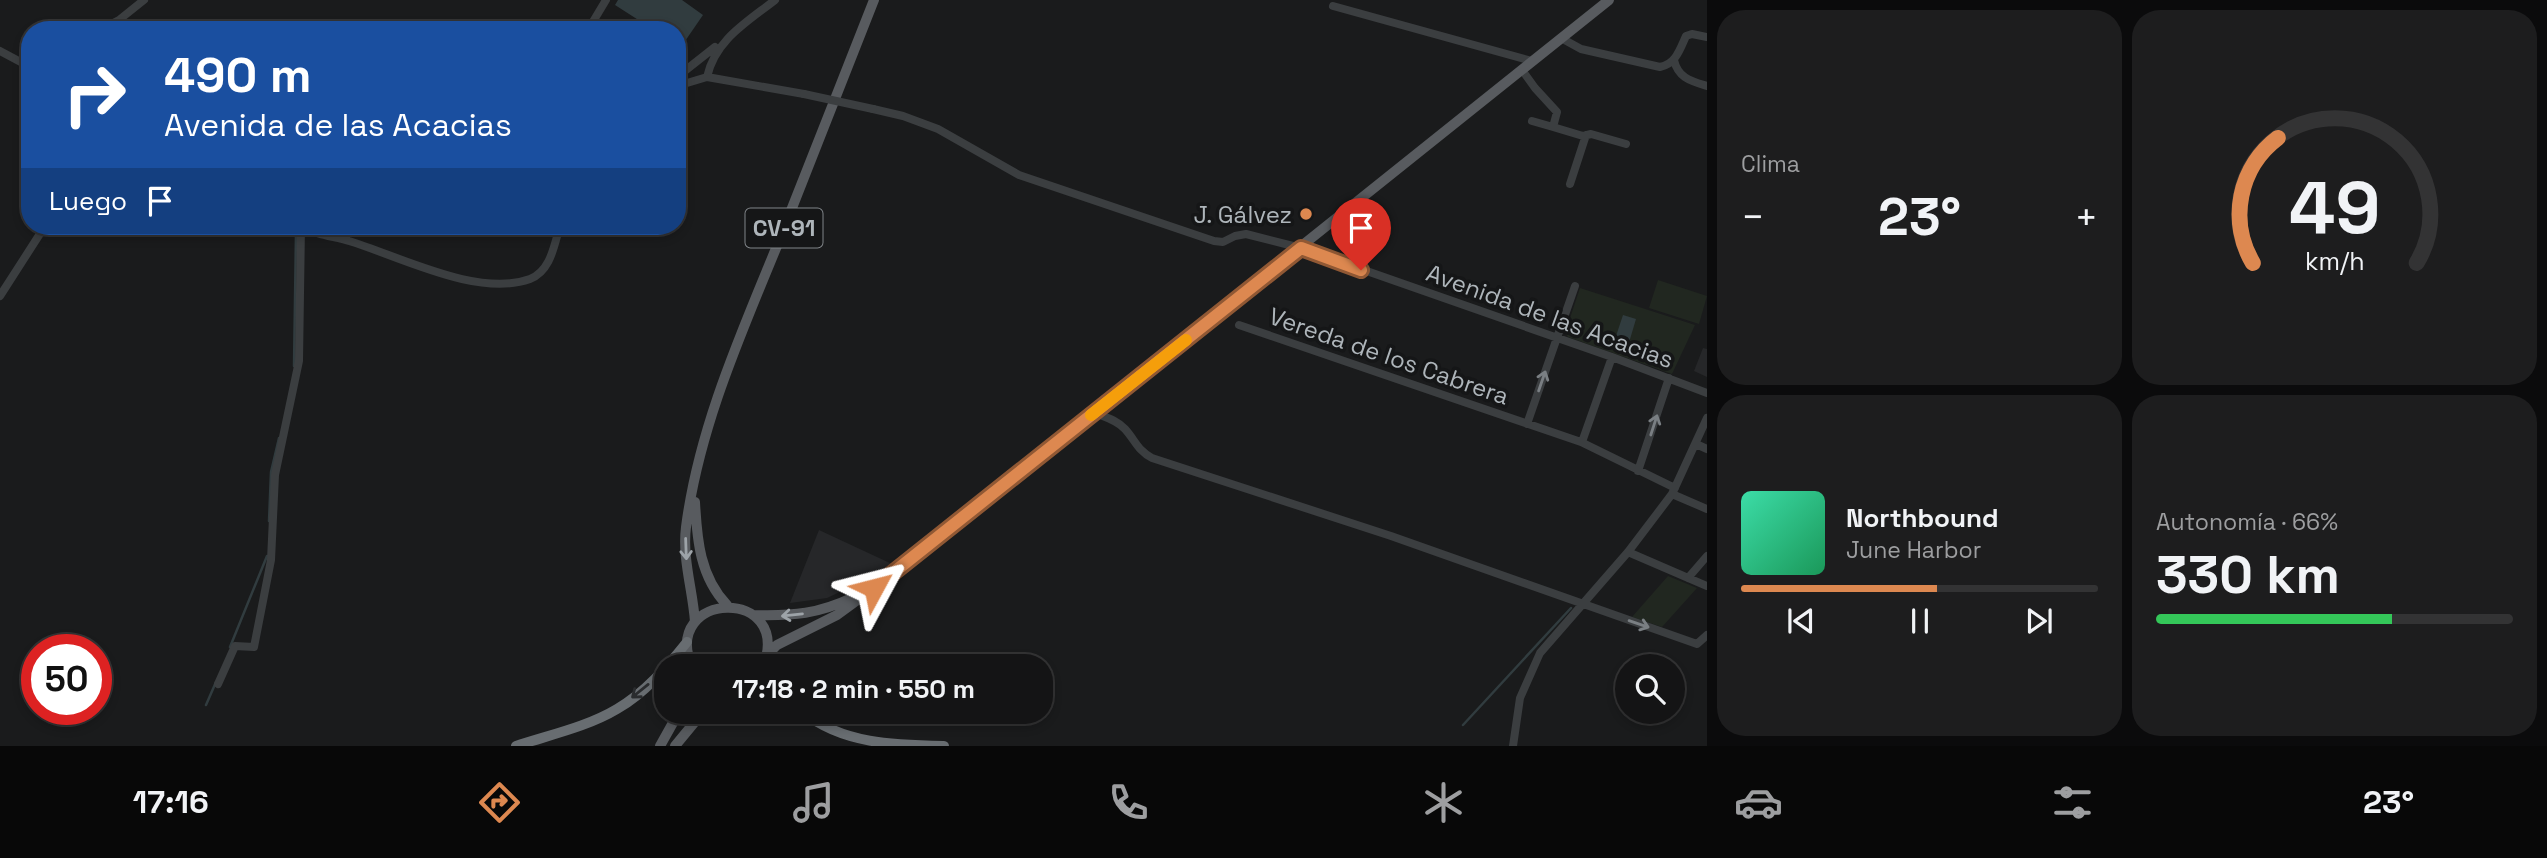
<!DOCTYPE html>
<html lang="es">
<meta charset="utf-8">
<style>
:root{--surface:#141415;--page:#1d1d1e;--text:#f1f3f6;--muted:#9d9ea0;--line:#333334;--accent:#dd8850}
body{margin:0;font-family:"Space Grotesk",sans-serif;background:var(--page);color:var(--text);height:100vh;display:flex;flex-direction:column;font-size:26px;white-space:nowrap}
*{box-sizing:border-box;margin:0}
p{font-size:23px;color:var(--muted)}
.icon{flex:none;width:38px;height:38px;fill:none;stroke:currentColor;stroke-width:2;stroke-linecap:round;stroke-linejoin:round}
.map{position:relative;flex:1;overflow:hidden}
.panel{display:flex;flex-direction:column;gap:10px;padding:10px;background:#0b0b0c;width:840px}
.panel>*{flex:none}
.hud{position:absolute;left:21px;top:21px;width:665px;height:214px;border-radius:28px;box-shadow:0 4px 10px #0003,0 0 0 2px var(--line);background:#1a4fa0;color:#fff;overflow:hidden}
.fabs{position:absolute;left:1615px;top:654px;display:grid;gap:14px}
.fabs a{display:grid;place-items:center;width:70px;height:70px;border-radius:50%;background:var(--surface);box-shadow:0 4px 10px #0003,0 0 0 2px var(--line);font-size:35px}
.speed{position:absolute;left:21px;top:634px;display:flex;gap:14px;font-size:35px;font-weight:700;text-align:center}
.speed>*{display:grid;place-content:center;width:91px;height:91px;border-radius:50%;background:var(--surface);box-shadow:0 4px 10px #0003,0 0 0 2px var(--line);line-height:1}
.speed .limit{border:10px solid #d22;background:#fff;color:#111}
.pin{position:absolute;display:grid;place-items:center;width:60px;height:60px;color:#fff;margin:-72px -30px;border-radius:50% 50% 50% 0;rotate:-45deg;box-shadow:0 0 7px #0007}
.pin .icon{rotate:45deg}
.me{position:absolute;width:77px;margin:-38px;rotate:52deg;stroke-linejoin:round;filter:drop-shadow(0 0 5px #0008)}
.turn{display:flex;align-items:center;gap:24px;height:147px;padding:0 28px;font-size:32px}
.turn .icon{width:91px;height:91px;stroke-width:2.5}
.turn b{display:block;font-size:49px;line-height:60px}
.then{display:flex;align-items:center;height:66px;padding:0 28px;background:#0003;gap:14px;font-size:26px}
.big{font-size:52px;font-weight:800;line-height:1.1}
.panel .card{flex:1;display:flex;flex-direction:column;justify-content:center;gap:10px;min-width:0;padding:0 24px;border-radius:28px;background:var(--page)}
.panel .dial{align-items:center;gap:0}
.dial svg{height:182px;overflow:visible;fill:none;stroke:var(--line);stroke-width:7;stroke-linecap:round;text-anchor:middle}
.dial text{fill:var(--text);stroke:none}
.song{display:flex;align-items:center;gap:21px}
.cover{width:84px;height:84px;border-radius:10px;background:linear-gradient(135deg,hsl(160 70% 55%),hsl(150 70% 35%))}
.played{height:7px;border-radius:4px;background:linear-gradient(90deg,var(--accent) 55%,var(--line) 55%)}
.keys{display:flex;justify-content:space-around;direction:ltr}
.heat{display:flex;justify-content:space-between;align-items:center;font-size:38px;direction:ltr}
.charge{height:10px;border-radius:5px;background:linear-gradient(90deg,#34c759 66%,var(--line) 0)}
.panel .tiles{flex:1;display:grid;gap:10px;grid-template-columns:repeat(2,1fr)}
.trip{position:absolute;left:654px;top:654px;width:399px;height:70px;border-radius:28px;background:var(--surface);box-shadow:0 4px 10px #0003,0 0 0 2px var(--line);font-weight:800;line-height:70px;text-align:center}
.tabs{display:flex;height:112px;justify-content:space-around;align-items:center;background:#080808;color:var(--muted)}
.tabs .icon{width:49px;height:49px}
.tabs .selected{color:var(--accent)}
.tabs b{font-size:32px;color:var(--text)}
main{display:flex;flex:1;min-height:0}
.map>svg:first-child{display:block}
</style>
<main>
<div class="map">
<svg width="1707" height="746" viewBox="0 0 1707 746">
<rect width="100%" height="100%" fill="#1a1b1c"/>
<path fill="#262729" d="M1703,348l4,1v28l-13,-6z
M819,530l73,34 -42,30 -6,-4 -17,8 -37,5z"/>
<path fill="#212720" d="M1658,280l49,16 -8,28 -50,-16z
M1580,288l115,37 -23,49 -104,-37 -3,-4z
M1668,576l29,12 -35,39 -30,-10z"/>
<path fill="#313c3f" d="M618,0h64l21,15 -22,32 -4,-2v-15h-23l-39,-25z
M1623,315l13,4 -8,27 -14,-4z"/>
<g fill="none" stroke-linecap="round" stroke-linejoin="round">
<path stroke="#313c3f" stroke-width="2.5" d="M294,366l2,-133
M269,521l2,-49 8,-34
M230,647l37,-91
M206,705l10,-23
M1463,725l108,-117"/>
<path stroke="#3b3e40" stroke-width="8" d="M1333,6l199,55
M100,30l19,-10 25,-20
M588,30l18,-30
M1561,38l20,11 79,18c16,-3 20,-18 26,-31l6,-2 15,3
M0,51l30,16
M1674,60c4,18 17,21 33,26
M1522,70l13,18 22,24 -4,15 30,9 8,-2 35,10
M677,77l38,-30
M707,77c8,-37 40,-55 68,-77
M677,86l30,-9 97,17
M873,109l30,7 35,13 81,46 195,66 9,1 12,-6 11,-2 55,14 311,109 95,36
M1532,121l21,6
M1570,184l16,-49
M304,226c12,10 30,10 45,15 50,15 129,57 181,38 21,-8 24,-34 30,-53
M0,296l45,-70
M1239,325l342,117 94,46
M1095,413c10,4 22,7 30,16 10,11 13,22 27,29l239,78 306,108 10,-9
M1527,424l48,-138
M1582,442l30,-85
M1696,444l11,5
M1638,471l31,-93
M1672,494l35,15
M1628,552l79,34
M1688,578l19,-22
M218,684l17,-38 19,1 17,-87 4,-85 24,-114 2,-135
M1513,746l7,-48 20,-45 88,-101 44,-58 35,-76"/>
<path stroke="#585b5f" stroke-width="10" d="M695,502c2,38 5,75 32,103
M754,615c40,1 64,-1 100,-18
M695,622c-2,-31 -13,-63 -9,-95 13,-100 55,-193 93,-286 32,-80 63,-161 95,-241
M768,654l9,-9 60,-30 37,-27 735,-588
M692,667c-32,-77 102,-81 71,0
M660,746l19,-34
M675,746l28,-34"/>
<path stroke="#686d71" stroke-width="10" d="M763,666l1,1
M803,712c39,32 92,33 141,34
M516,746c33,-11 71,-19 101,-37 28,-16 50,-42 70,-67"/>
<path stroke="#3b3e40" stroke-width="8" d="M804,94l69,15"/>
</g>
<defs><path id="oneway-shaft" d="M-6 0H5M1.5-3L5.5 0L1.5 3" fill="none" stroke-width="1.6" stroke-linecap="round" stroke-linejoin="round" transform="scale(1.75)"/></defs>
<g stroke="#7a7f83">
<use href="#oneway-shaft" transform="translate(1542 381) rotate(-71)"/>
<use href="#oneway-shaft" transform="translate(1654 425) rotate(-72)"/>
<use href="#oneway-shaft" transform="translate(1639 624) rotate(19)"/>
</g>
<g stroke="#9da3a8">
<use href="#oneway-shaft" transform="translate(686 549) rotate(88)"/>
<use href="#oneway-shaft" transform="translate(792 615) rotate(174)"/>
</g>
<use stroke="#2a2c2e" href="#oneway-shaft" transform="translate(640 691) rotate(141)"/>
<g fill="none" stroke-linecap="round" stroke-linejoin="round">
<defs>
<path id="route" d="M874,588l427,-340 60,22"/>
</defs>
<use href="#route" stroke="#905834" stroke-width="18"/>
<use href="#route" stroke="#dd8850" stroke-width="12"/>
<path stroke="#f59e0b" stroke-width="12" d="M1091,415l95,-75"/>
</g>
<circle fill="#dd8850" stroke="#151617" stroke-width="2.5" cx="1306" cy="214" r="7"/>
<g text-anchor="middle" dominant-baseline="central" stroke-width="7" stroke-linejoin="round" paint-order="stroke">
<rect fill="#151617" stroke="#808589" stroke-width="2" x="745.5" y="208.5" width="77" height="39" rx="5"/>
<g font-size="23" font-weight="bold" fill="#aeb5ba">
<text x="784" y="228">CV-91</text>
</g>
<g font-size="24" fill="#aeb5ba" stroke="#151617" text-anchor="end">
<text x="1292" y="214">J. Gálvez</text>
</g>
<g font-size="24" fill="#aeb5ba" stroke="#151617">
<text transform="translate(1550 316) rotate(20)">Avenida de las Acacias</text>
<text transform="translate(1389 356) rotate(19)">Vereda de los Cabrera</text>
</g>
</g>
</svg>
<div class="fabs">
<a><svg class="icon" aria-label="search" viewBox="0 0 24 24"><circle cx="10" cy="10" r="6"/><path d="M15 15l6 6"/></svg></a>
</div>
<div class="speed"><div class="limit">50</div></div>
<div class="pin" style="left:1361px;top:270px;background:#d93025"><svg class="icon" aria-label="arrive" viewBox="0 0 24 24"><path d="M6 21V4h12l-3 4 3 4H6"/></svg></div>
<svg class="me" style="left:874px;top:588px" viewBox="-20 -20 40 40"><path d="M0-17L14 15 0 8-14 15z" fill="#dd8850" stroke="#fff" stroke-width="4"/></svg>
<div class="trip">17:18 · 2 min · 550 m</div>
<div class="hud">
<div class="turn"><svg class="icon" aria-label="right" viewBox="0 0 24 24"><path d="M7 20v-9h11M14 6l5 5-5 5"/></svg><div><b>490 m</b>Avenida de las Acacias</div></div>
<div class="then">Luego<svg class="icon" aria-label="arrive" viewBox="0 0 24 24"><path d="M6 21V4h12l-3 4 3 4H6"/></svg></div>
</div>
</div>
<section class="panel">
<div class="tiles">
<div class="card"><p>Clima</p>
<div class="heat"><a>−</a><b class="big">23°</b><a>+</a></div>
</div>
<div class="card dial"><svg viewBox="0 0 100 80">
<path d="M14 69A42 42 0 1 1 86 69"/>
<path d="M14 69A42 42 0 0 1 25 14" stroke="#dd8850"/>
<text x="50" y="56" font-size="32" font-weight="700">49</text>
<text x="50" y="72" font-size="11">km/h</text>
</svg></div>
<div class="card">
<div class="song"><i class="cover"></i><div><b>Northbound</b><p>June Harbor</p></div></div>
<div class="played"></div>
<div class="keys"><svg class="icon" aria-label="previous" viewBox="0 0 24 24"><path d="M18 5L8 12l10 7zM5 5v14"/></svg><svg class="icon" aria-label="pause" viewBox="0 0 24 24"><path d="M8 5v14M16 5v14"/></svg><svg class="icon" aria-label="next" viewBox="0 0 24 24"><path d="M6 5l10 7-10 7zM19 5v14"/></svg></div>
</div>
<div class="card"><p>Autonomía · 66%</p><b class="big">330 km</b><div class="charge"></div></div>
</div>
</section>
</main>
<nav class="tabs">
<b>17:16</b>
<svg class="icon selected" aria-label="directions" viewBox="0 0 24 24"><path d="M12 3l9 9-9 9-9-9zM9 14v-3h6M13 9l2 2-2 2"/></svg>
<svg class="icon" aria-label="music" viewBox="0 0 24 24"><path d="M9 18V5l10-2v13"/><circle cx="6" cy="18" r="3"/><circle cx="16" cy="16" r="3"/></svg>
<svg class="icon" aria-label="phone" viewBox="0 0 24 24"><path d="M5 4h4l2 5-3 2q2 4 5 5l2-3 5 2v4C11 20 4 13 5 4z"/></svg>
<svg class="icon" aria-label="climate" viewBox="0 0 24 24"><path d="M12 3v18M4 7l16 10M4 17L20 7"/></svg>
<svg class="icon" aria-label="car" viewBox="0 0 24 24"><path d="M5 17H2v-5l4-1 3-4h7l3 4 3 1v5h-3M9 17h6M6 11h13"/><circle cx="7" cy="17" r="2"/><circle cx="17" cy="17" r="2"/></svg>
<svg class="icon" aria-label="filters" viewBox="0 0 24 24"><path d="M4 7h16M4 17h16"/><circle cx="9" cy="7" r="2"/><circle cx="15" cy="17" r="2"/></svg>
<b>23°</b>
</nav>
